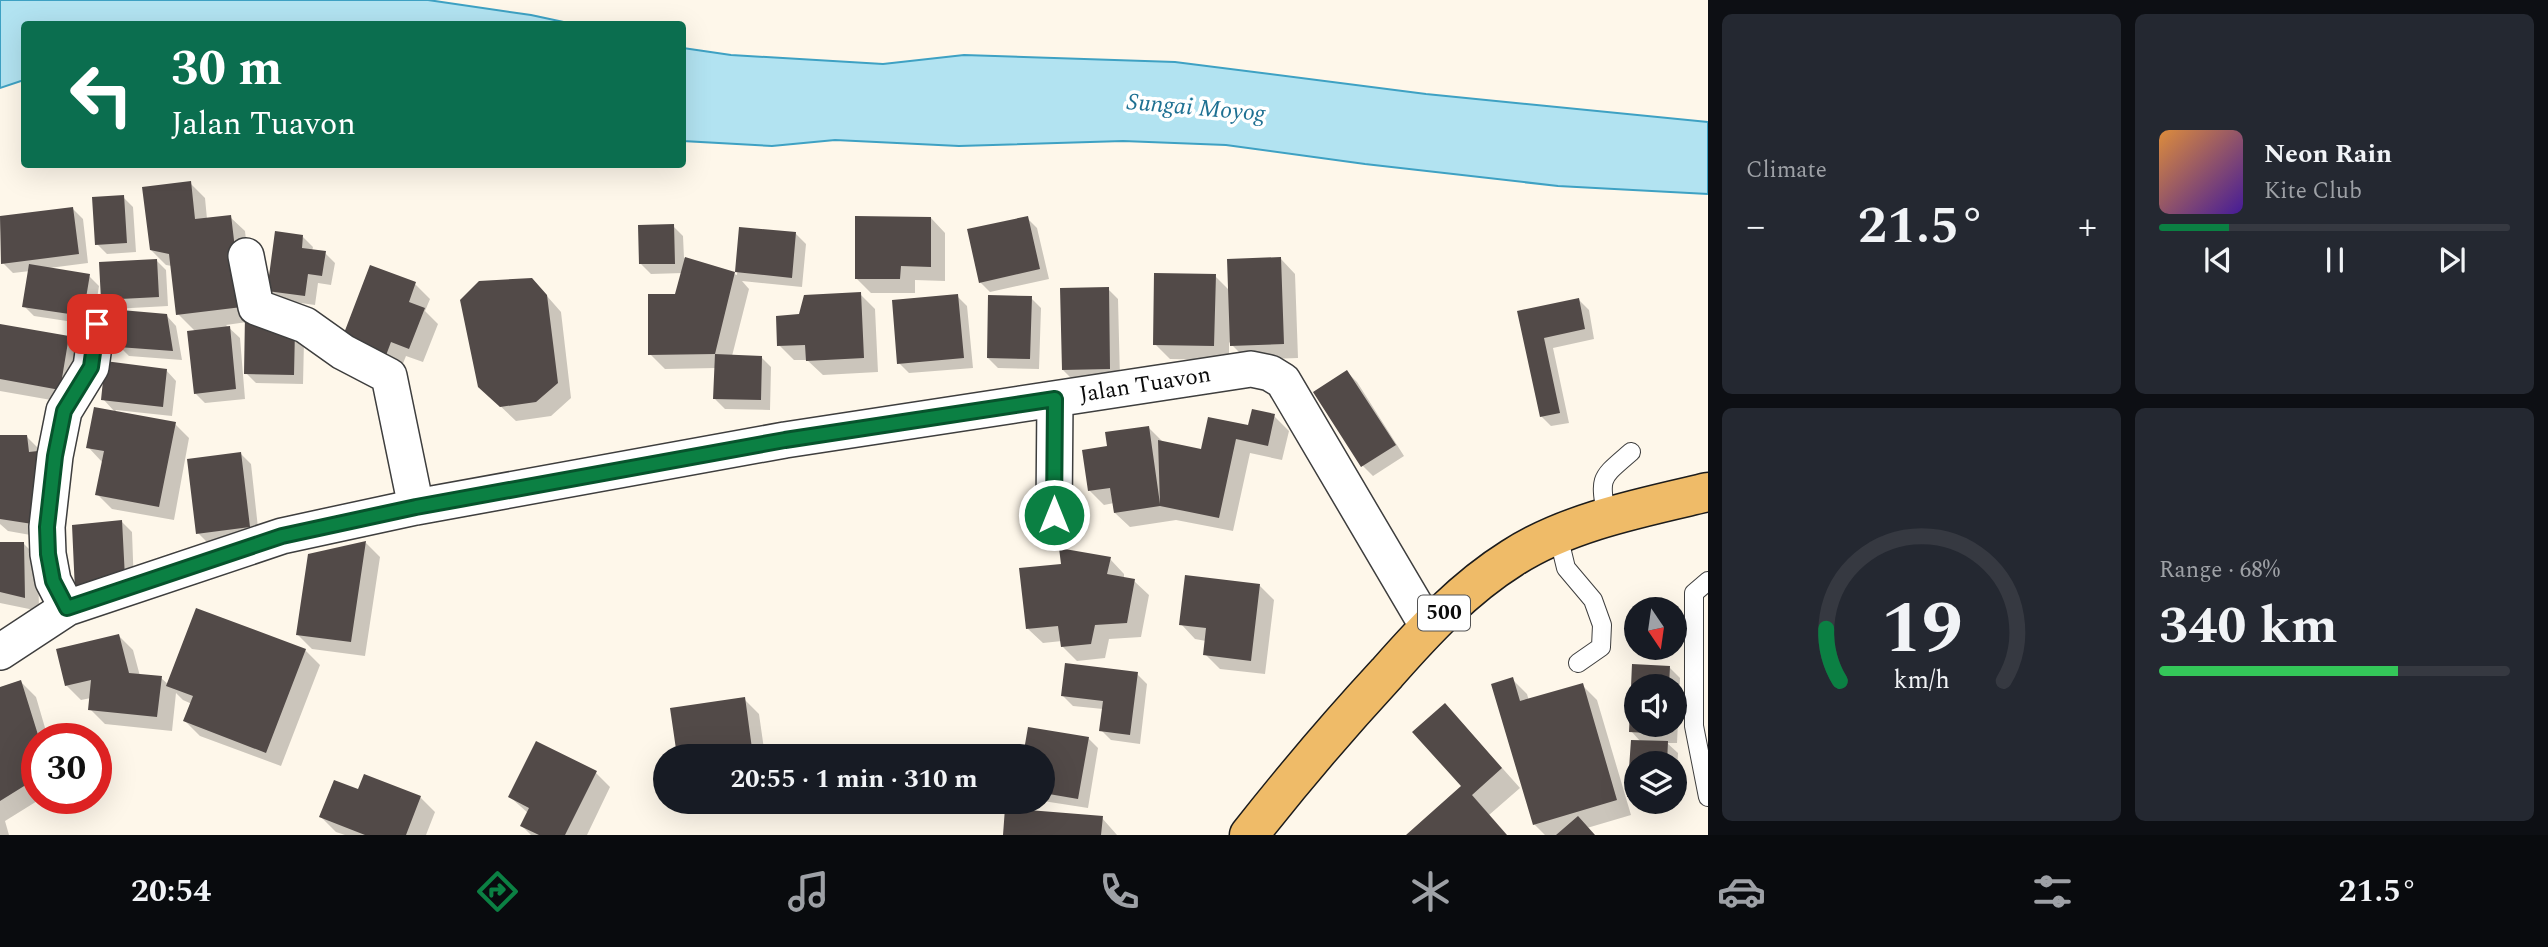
<!DOCTYPE html>
<meta charset="utf-8">
<style>
:root{--surface:#171b24;--page:#242831;--text:#f1f3f6;--muted:#9ea1a6;--line:#363941;--accent:#0b8043}
body{margin:0;font-family:Spectral,serif;background:var(--page);color:var(--text);height:100vh;display:flex;flex-direction:column;font-size:26px;white-space:nowrap}
*{box-sizing:border-box;margin:0}
p{font-size:23px;color:var(--muted)}
.icon{flex:none;width:38px;height:38px;fill:none;stroke:currentColor;stroke-width:2;stroke-linecap:round;stroke-linejoin:round}
.map{position:relative;flex:1;overflow:hidden}
.sheet{display:flex;flex-direction:column;gap:14px;padding:14px;background:#0d0f14;width:840px}
.sheet>*{flex:none}
.banner{position:absolute;left:21px;top:21px;width:665px;height:147px;border-radius:7px;box-shadow:0 7px 28px #0002;background:#0b6e4f;color:#fff;overflow:hidden}
.needle{width:46px;rotate:167deg}
.buttons{position:absolute;left:1624px;top:597px;display:grid;gap:14px}
.buttons a{display:grid;place-items:center;width:63px;height:63px;border-radius:50%;background:var(--surface);box-shadow:0 7px 28px #0002;font-size:35px}
.speed{position:absolute;left:21px;top:723px;display:flex;gap:14px;font-size:35px;font-weight:700;text-align:center}
.speed>*{display:grid;place-content:center;width:91px;height:91px;border-radius:50%;background:var(--surface);box-shadow:0 7px 28px #0002;line-height:1}
.speed .limit{border:10px solid #d22;background:#fff;color:#111}
.pin{position:absolute;display:grid;place-items:center;width:60px;height:60px;color:#fff;margin:-30px;border-radius:14px;box-shadow:0 4px 10px #0006}
.me{position:absolute;width:77px;margin:-38px;rotate:0deg;stroke-linejoin:round;filter:drop-shadow(0 0 5px #0008)}
.turn{display:flex;align-items:center;gap:24px;height:147px;padding:0 35px;font-size:32px}
.turn .icon{width:91px;height:91px;stroke-width:2.5}
.turn b{display:block;font-size:49px;line-height:60px}
.big{font-size:52px;font-weight:700;line-height:1.1}
.sheet .tile{flex:1;display:flex;flex-direction:column;justify-content:center;gap:10px;min-width:0;padding:0 24px;border-radius:10px;background:var(--page)}
.sheet .dial{align-items:center;gap:0}
.dial svg{height:182px;overflow:visible;fill:none;stroke:var(--line);stroke-width:7;stroke-linecap:round;text-anchor:middle}
.dial text{fill:var(--text);stroke:none}
.song{display:flex;align-items:center;gap:21px}
.cover{width:84px;height:84px;border-radius:10px;background:linear-gradient(135deg,hsl(30 70% 55%),hsl(260 70% 35%))}
.played{height:7px;border-radius:4px;background:linear-gradient(90deg,var(--accent) 20%,var(--line) 20%)}
.keys{display:flex;justify-content:space-around;direction:ltr}
.heat{display:flex;justify-content:space-between;align-items:center;font-size:38px;direction:ltr}
.charge{height:10px;border-radius:5px;background:linear-gradient(90deg,#34c759 68%,var(--line) 0)}
.sheet .tiles{flex:1;display:grid;gap:14px;grid-template-columns:repeat(2,1fr)}
.trip{position:absolute;left:653px;top:744px;width:402px;height:70px;border-radius:35px;background:var(--surface);box-shadow:0 7px 28px #0002;font-weight:700;line-height:70px;text-align:center}
.dock{display:flex;height:112px;justify-content:space-around;align-items:center;background:#090b0e;color:var(--muted)}
.dock .icon{width:49px;height:49px}
.dock .on{color:var(--accent)}
.dock b{font-size:32px;color:var(--text)}
main{display:flex;flex:1;min-height:0}
.map>svg:first-child{display:block}
</style>
<main>
<div class="map">
<svg width="1708" height="835" viewBox="0 0 1708 835">
<rect width="100%" height="100%" fill="#fef7ea"/>
<path fill="#b2e3f1" stroke="#3ea1c3" stroke-width="2" d="M0,0h428l103,15 42,9h-549v56l-24,8z
M683,48l48,7 152,9 81,-9 211,7 251,32 282,28v72l-150,-8 -193,-22 -139,-19 -103,-4 -164,5 -124,-6 -63,6 -89,-5z"/>
<path fill="#0003" fill-rule="evenodd" d="M190,183l15,15 2,21 23,-2 15,14 10,89 49,21 -1,43 -47,-1 -10,-10 1,-51 -21,3 14,13 5,61 -40,4 -10,-10v-62l-17,-17 -6,-48 -6,-1 -15,-15z
M123,197l10,10 3,45 -29,2 -10,-10z
M73,209l10,10 5,44 -39,5 40,8 10,10 -6,39 -59,-9 -10,-10 6,-35 -17,2 -10,-10 -3,-45z
M931,218l14,15v48l-30,-1v13h-44l-15,-15z
M1027,218l10,10 12,51 -59,13 -10,-10z
M673,226l10,10 1,22 53,17 4,-46 55,5 10,10 -4,43 -60,-6 7,8 -17,67 29,1 10,10 -1,43 -45,-1 -10,-10 1,-31 -51,1 -15,-15 27,-58 6,-23 -32,1 -10,-10z
M303,237l10,10 -1,4 13,2 10,10 -4,22 -13,-2 -3,22 -36,-5 -10,-10z
M1281,259l14,15 3,84 -51,2 -18,-18v18l-59,-1 -15,-15 60,-68 15,15z
M156,260l10,10 2,36 -55,3 -10,-10z
M371,267l44,17 15,15 -5,12 13,13 -15,38 -17,-6 -6,15 -42,-15z
M532,279l29,33 10,86 -20,18 -35,5 -21,-20z
M1108,289l10,10 2,80 -47,1 -10,-10z
M860,294l15,15 3,63 -55,3 -16,-15h-13l-15,-15 21,-29z
M957,296l10,10 6,62 -64,5 -10,-10z
M1031,298l10,10 -2,61 -41,-1 -10,-10z
M1579,300l10,10 5,29 -41,9 16,75 -18,3 -10,-10 -22,-104z
M166,315l10,11 6,34 -53,-4 -10,-10z
M0,326l68,12 15,15 -9,51 -74,-13z
M166,370l10,11 -4,35 -56,-6 -1,2 -12,-13z
M1347,372l10,10 47,74 -31,20 -10,-10 -48,-73z
M1274,416l15,15 -7,29 -32,-7 -17,78 -57,-11 -46,7 -15,-14 -1,-10 -10,2 -15,-15 20,-42 39,-21 15,15 39,9z
M175,424l14,14 -15,82 -62,-11 -15,-15 6,-31 -15,-16z
M27,437l15,15 11,87 -45,-8 -8,-7v-78z
M241,454l10,10 8,73 -51,6 -10,-10z
M122,522l10,10 2,55 -60,-61z
M0,543h23l15,15 1,53 -39,-8z
M366,543l14,14 -15,99 -53,-7 -15,-15z
M1110,559l14,15v5l10,2 15,14 -8,42 -32,2 -4,19 -28,3 -15,-15v-5l-19,2 -15,-14z
M1259,585l15,15 -9,74 -45,-5 -15,-15 1,-13 -11,-2 -14,-15z
M119,636l14,14 7,26 21,2 8,7 136,-35 15,15 -39,101 -81,-30 -15,-15 7,-17 -9,-4 -7,-7 -4,38 -67,-7 -15,-15 1,-11 -10,2 -15,-15z
M1634,666l36,2 10,10 -3,65h-10l11,10 -3,55 -36,-2 -10,-10 3,-55 9,1 -10,-11zM1636,686h39v38h-39zM1636,763h39v39h-39z
M1137,674l10,10 -7,60 -29,-4 -10,-10 2,-21 -30,-3 -10,-10z
M1512,679l15,15 2,7 53,-16 15,15 34,115 -44,13 7,7h-49l-11,-11z
M21,682l15,15 12,41h-11v60h5l-37,23 4,14h-9v-146z
M744,699l15,15 6,42h-86z
M1463,724l57,64 -31,27 -25,-29z
M1088,738l10,10 -10,60 -45,-7v-45h-18z
M595,772l15,15 -23,48h-56l-9,-9 6,-13 -18,-16z
M420,797l15,15 -9,23h-81l-9,-3 -15,-15z
M1102,818l15,17h-112z"/>
<path fill="#524a48" d="M191,181l4,38 36,-4 11,92 -66,8 -7,-61 -19,-4 -8,-63z
M124,195l3,48 -32,2 -3,-48z
M73,207l6,47 -78,10 -1,-48z
M855,216l76,1v50l-30,-1 -1,13h-45z
M1028,216l12,53 -61,14 -12,-54z
M674,224l1,40h-36l-1,-39z
M739,227l57,5 -4,46 -57,-6z
M275,231l28,4 -1,13 24,3 -4,25 -14,-2 -3,22 -38,-5z
M685,257l50,15 -20,82 47,2 -1,44 -48,-1 2,-45 -67,1v-61h27z
M1281,257l3,87 -54,2 -3,-87z
M157,259l2,38 -58,3 -2,-38z
M29,264l61,10 -7,42 -61,-9z
M370,265l46,17 -7,20 16,6 -16,41 -18,-7 -6,16 -44,-17z
M1154,273l62,1 -2,72 -61,-1z
M532,278l15,17 11,88 -22,19 -36,5 -22,-20 -18,-87 19,-19z
M1109,287l1,82 -48,1 -2,-82z
M861,292l3,66 -58,3 -1,-16 -28,1 -1,-30 23,-2 5,-19z
M958,294l6,64 -67,6 -5,-64z
M988,295l44,1 -2,63 -43,-1z
M1579,298l6,31 -41,9 16,75 -20,4 -23,-106z
M121,310l46,4 6,37 -55,-4z
M245,315l50,14 -1,46 -50,-1z
M0,324l69,12 -9,54 -60,-11z
M230,326l6,63 -42,5 -7,-63z
M105,361l62,8 -4,38 -62,-7z
M1347,370l49,75 -35,22 -48,-75z
M94,407l82,15 -17,85 -64,-12 9,-44 -18,-3z
M1252,409l23,5 -7,32 -32,-7 -17,79 -59,-12 -46,7 -4,-25 -22,3 -6,-41 25,-4 -2,-14 44,-6 11,78 -2,-64 43,9 7,-32 40,8z
M0,435h27l2,17 9,-1 1,74 -39,-6z
M241,452l9,75 -54,7 -9,-75z
M122,520l3,58 -50,13 -3,-66z
M366,541l-15,101 -55,-7 12,-81z
M0,542h24l1,56 -25,-6z
M1059,548l52,9 -4,17 28,5 -8,44 -32,2 -4,19 -30,3 -3,-21 -32,3 -7,-61 42,-4z
M1185,575l75,9 -9,77 -48,-6 3,-27 -27,-3z
M196,608l110,41 -40,104 -83,-32 10,-25 -27,-10z
M119,634l10,39 33,3 -5,41 -69,-7 3,-30 -26,6 -9,-37z
M1065,663l73,9 -8,63 -31,-4 4,-30 -42,-5z
M1632,664l38,2 -1,20h-33v38h32l-1,10 -38,-2z
M1513,677l7,24 63,-18 34,117 -84,25 -42,-141z
M21,680l18,58h-2v40l-37,23v-114z
M745,697l8,59h-76l-7,-48z
M1445,703l57,65 -30,27 35,40h-101l55,-49 -49,-54z
M1028,727l61,10 -11,62 -35,-6v-37h-20z
M1631,740l37,1 -1,22h-31v34h-9z
M536,741l61,30 -32,64h-26l-19,-9 9,-18 -21,-11z
M364,774l57,22 -15,39h-41l-46,-18 15,-37 24,9z
M1005,808l98,8 -2,19h-98z
M1578,816l17,19h-39z"/>
<g fill="none" stroke-linecap="round" stroke-linejoin="round">
<defs>
<path id="lane" d="M1607,518c-8,-42 -7,-39 24,-66
M1558,535l8,33 27,32 9,25 -1,22 -23,16
M1708,581l-14,12v133l14,71"/>
<path id="street" d="M246,256l10,51 49,18 38,27 46,24 27,131
M1054,515l1,-116
M67,608l-14,-27 -5,-27 -1,-27 8,-71 9,-45 27,-44 6,-43
M0,652l67,-44 215,-72 134,-29 369,-67 466,-71 19,4 13,8 145,246"/>
<path id="primary" d="M1249,835c44,-56 90,-110 138,-162 37,-42 77,-85 125,-115 55,-36 132,-51 196,-66"/>
</defs>
<use href="#lane" stroke="#3e3e3e" stroke-width="20"/>
<use href="#street" stroke="#3e3e3e" stroke-width="38"/>
<use href="#primary" stroke="#1c1c1c" stroke-width="41"/>
<use href="#lane" stroke="#fff" stroke-width="18"/>
<use href="#street" stroke="#fff" stroke-width="35"/>
<use href="#primary" stroke="#efbb68" stroke-width="38"/>
</g>
<g fill="none" stroke-linecap="round" stroke-linejoin="round">
<defs>
<path id="route" d="M97,324l-6,43 -27,44 -9,45 -8,71 1,27 5,27 14,27 215,-72 134,-29 369,-67 270,-41 -1,116"/>
</defs>
<use href="#route" stroke="#07532c" stroke-width="18"/>
<use href="#route" stroke="#0b8043" stroke-width="12"/>
</g>
<g text-anchor="middle" dominant-baseline="central" stroke-width="7" stroke-linejoin="round" paint-order="stroke">
<rect fill="#fff" stroke="#545454" stroke-width="2" x="1418" y="595.5" width="52" height="35" rx="5"/>
<g font-size="21" font-weight="bold" fill="#0b0b0b">
<text x="1444" y="613">500</text>
</g>
<g font-size="23" fill="#0b0b0b" stroke="#fff">
<text transform="translate(1145 385) rotate(-9)">Jalan Tuavon</text>
</g>
<g font-size="24" font-style="italic" fill="#1e7092" stroke="#fff">
<text transform="translate(1196 108) rotate(5)">Sungai Moyog</text>
</g>
</g>
</svg>
<div class="buttons">
<a><svg class="needle" viewBox="-14 -14 28 28"><path d="M0-13l5 13h-10z" fill="#e53935"/><path d="M0 13l5-13h-10z" fill="#9ea1a6"/></svg></a>
<a><svg class="icon" aria-label="sound" viewBox="0 0 24 24"><path d="M4 9h4l5-4v14l-5-4H4zM17 9q2 3 0 6"/></svg></a>
<a><svg class="icon" aria-label="layers" viewBox="0 0 24 24"><path d="M12 4l9 5-9 5-9-5zM3 14l9 5 9-5"/></svg></a>
</div>
<div class="speed"><div class="limit">30</div></div>
<div class="pin" style="left:97px;top:324px;background:#d93025"><svg class="icon" aria-label="arrive" viewBox="0 0 24 24"><path d="M6 21V4h12l-3 4 3 4H6"/></svg></div>
<svg class="me" style="left:1054px;top:515px" viewBox="-20 -20 40 40"><circle r="17" fill="#0b8043" stroke="#fff" stroke-width="3"/><path d="M0-11L8 9 0 5-8 9z" fill="#fff"/></svg>
<div class="trip">20:55 · 1 min · 310 m</div>
<div class="banner">
<div class="turn"><svg class="icon" aria-label="left" viewBox="0 0 24 24"><path d="M17 20v-9H6M10 6l-5 5 5 5"/></svg><div><b>30 m</b>Jalan Tuavon</div></div>
</div>
</div>
<section class="sheet">
<div class="tiles">
<div class="tile"><p>Climate</p>
<div class="heat"><a>−</a><b class="big">21.5°</b><a>+</a></div>
</div>
<div class="tile">
<div class="song"><i class="cover"></i><div><b>Neon Rain</b><p>Kite Club</p></div></div>
<div class="played"></div>
<div class="keys"><svg class="icon" aria-label="previous" viewBox="0 0 24 24"><path d="M18 5L8 12l10 7zM5 5v14"/></svg><svg class="icon" aria-label="pause" viewBox="0 0 24 24"><path d="M8 5v14M16 5v14"/></svg><svg class="icon" aria-label="next" viewBox="0 0 24 24"><path d="M6 5l10 7-10 7zM19 5v14"/></svg></div>
</div>
<div class="tile dial"><svg viewBox="0 0 100 80">
<path d="M14 69A42 42 0 1 1 86 69"/>
<path d="M14 69A42 42 0 0 1 8 46" stroke="#0b8043"/>
<text x="50" y="56" font-size="32" font-weight="700">19</text>
<text x="50" y="72" font-size="11">km/h</text>
</svg></div>
<div class="tile"><p>Range · 68%</p><b class="big">340 km</b><div class="charge"></div></div>
</div>
</section>
</main>
<nav class="dock">
<b>20:54</b>
<svg class="icon on" aria-label="directions" viewBox="0 0 24 24"><path d="M12 3l9 9-9 9-9-9zM9 14v-3h6M13 9l2 2-2 2"/></svg>
<svg class="icon" aria-label="music" viewBox="0 0 24 24"><path d="M9 18V5l10-2v13"/><circle cx="6" cy="18" r="3"/><circle cx="16" cy="16" r="3"/></svg>
<svg class="icon" aria-label="phone" viewBox="0 0 24 24"><path d="M5 4h4l2 5-3 2q2 4 5 5l2-3 5 2v4C11 20 4 13 5 4z"/></svg>
<svg class="icon" aria-label="climate" viewBox="0 0 24 24"><path d="M12 3v18M4 7l16 10M4 17L20 7"/></svg>
<svg class="icon" aria-label="car" viewBox="0 0 24 24"><path d="M5 17H2v-5l4-1 3-4h7l3 4 3 1v5h-3M9 17h6M6 11h13"/><circle cx="7" cy="17" r="2"/><circle cx="17" cy="17" r="2"/></svg>
<svg class="icon" aria-label="filters" viewBox="0 0 24 24"><path d="M4 7h16M4 17h16"/><circle cx="9" cy="7" r="2"/><circle cx="15" cy="17" r="2"/></svg>
<b>21.5°</b>
</nav>
